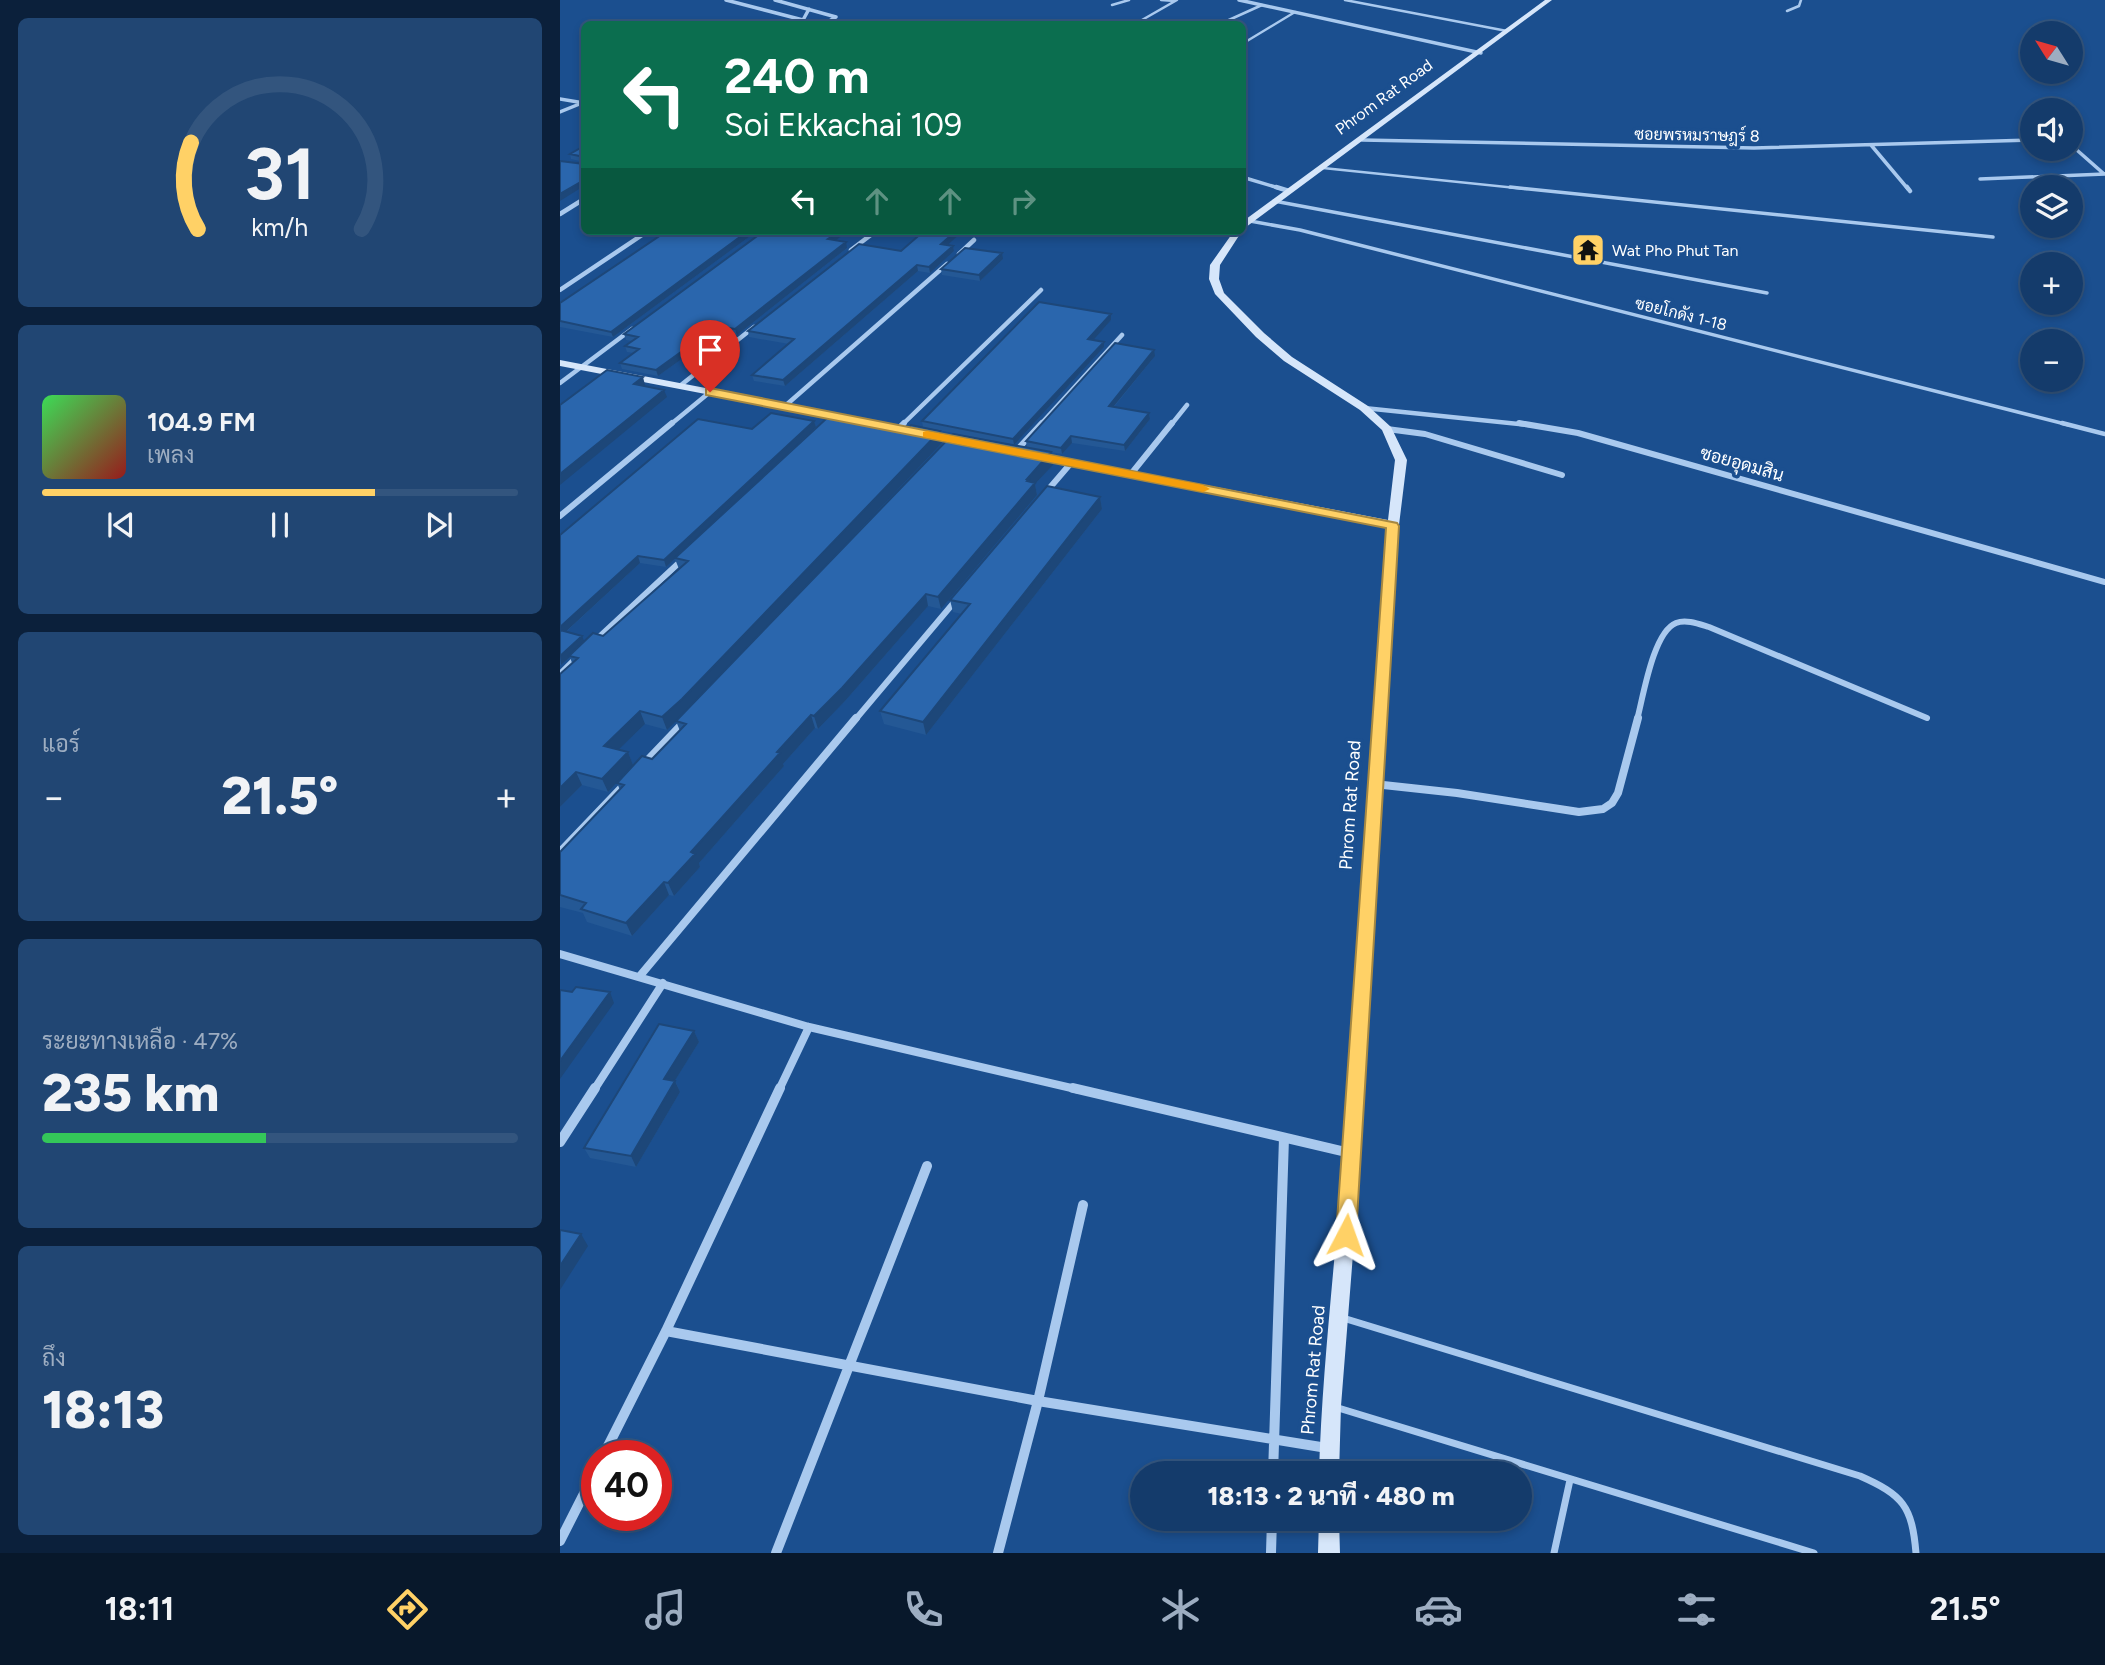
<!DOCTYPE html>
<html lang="th">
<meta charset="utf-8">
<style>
:root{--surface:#143b6b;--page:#214673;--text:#f1f3f6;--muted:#9dadc1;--line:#33557e;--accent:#ffd166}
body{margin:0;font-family:Figtree,Sarabun,sans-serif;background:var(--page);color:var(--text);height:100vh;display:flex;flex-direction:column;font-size:26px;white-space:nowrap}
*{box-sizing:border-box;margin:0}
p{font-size:23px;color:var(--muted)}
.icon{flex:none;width:38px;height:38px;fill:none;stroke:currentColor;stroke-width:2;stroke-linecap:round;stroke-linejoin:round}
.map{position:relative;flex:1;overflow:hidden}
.sheet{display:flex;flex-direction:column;gap:18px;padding:18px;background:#0b203b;width:560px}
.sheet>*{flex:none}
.banner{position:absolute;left:21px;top:21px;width:665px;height:214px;border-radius:10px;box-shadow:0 4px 10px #0003,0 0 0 2px var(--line);background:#0b6e4f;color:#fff;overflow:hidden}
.needle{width:46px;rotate:307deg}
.buttons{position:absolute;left:1460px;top:21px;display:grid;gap:14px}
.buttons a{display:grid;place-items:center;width:63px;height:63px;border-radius:50%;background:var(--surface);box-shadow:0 4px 10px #0003,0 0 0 2px var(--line);font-size:35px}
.speed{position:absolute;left:21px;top:1440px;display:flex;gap:14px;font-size:35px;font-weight:700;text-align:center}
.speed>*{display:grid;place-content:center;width:91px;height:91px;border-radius:50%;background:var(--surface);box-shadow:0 4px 10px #0003,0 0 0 2px var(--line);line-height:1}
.speed .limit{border:10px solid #d22;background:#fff;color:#111}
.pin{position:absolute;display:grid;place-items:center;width:60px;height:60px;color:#fff;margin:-72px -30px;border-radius:50% 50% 50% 0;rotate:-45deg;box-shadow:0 0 7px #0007}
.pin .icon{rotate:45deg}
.me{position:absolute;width:77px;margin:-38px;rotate:4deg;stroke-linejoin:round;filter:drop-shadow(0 0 5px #0008)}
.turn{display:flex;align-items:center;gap:24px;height:147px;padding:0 28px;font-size:32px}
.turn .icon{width:91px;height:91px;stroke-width:2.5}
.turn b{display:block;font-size:49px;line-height:60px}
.lanes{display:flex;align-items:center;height:66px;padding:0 28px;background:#0003;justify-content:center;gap:35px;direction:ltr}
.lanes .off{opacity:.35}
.big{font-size:52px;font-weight:800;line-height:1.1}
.sheet .tile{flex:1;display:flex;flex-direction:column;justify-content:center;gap:10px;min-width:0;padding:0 24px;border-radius:10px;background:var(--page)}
.sheet .dial{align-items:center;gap:0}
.dial svg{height:182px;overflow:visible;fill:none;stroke:var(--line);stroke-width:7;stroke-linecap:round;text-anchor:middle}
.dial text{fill:var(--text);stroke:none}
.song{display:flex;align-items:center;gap:21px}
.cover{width:84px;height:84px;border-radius:10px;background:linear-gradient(135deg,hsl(130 70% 55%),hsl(0 70% 35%))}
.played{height:7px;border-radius:4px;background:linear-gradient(90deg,var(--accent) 70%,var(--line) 70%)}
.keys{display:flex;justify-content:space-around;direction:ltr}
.heat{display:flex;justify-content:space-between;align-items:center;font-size:38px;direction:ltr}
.charge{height:10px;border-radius:5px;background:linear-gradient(90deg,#34c759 47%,var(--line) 0)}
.trip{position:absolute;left:570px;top:1461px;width:402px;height:70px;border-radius:35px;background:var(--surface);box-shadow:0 4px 10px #0003,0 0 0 2px var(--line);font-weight:800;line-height:70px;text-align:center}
.tab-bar{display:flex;height:112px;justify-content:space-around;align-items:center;background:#08182b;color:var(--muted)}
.tab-bar .icon{width:49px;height:49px}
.tab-bar .current{color:var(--accent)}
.tab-bar b{font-size:32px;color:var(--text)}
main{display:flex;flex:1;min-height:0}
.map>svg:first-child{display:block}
</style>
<main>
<section class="sheet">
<div class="tile dial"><svg viewBox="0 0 100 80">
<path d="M14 69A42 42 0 1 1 86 69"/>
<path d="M14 69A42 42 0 0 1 11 31" stroke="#ffd166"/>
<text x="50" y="56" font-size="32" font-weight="700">31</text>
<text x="50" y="72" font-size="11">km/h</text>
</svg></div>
<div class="tile">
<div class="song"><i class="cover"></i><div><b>104.9 FM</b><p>เพลง</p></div></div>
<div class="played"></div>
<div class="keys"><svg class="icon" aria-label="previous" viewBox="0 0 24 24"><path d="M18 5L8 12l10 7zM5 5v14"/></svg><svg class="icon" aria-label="pause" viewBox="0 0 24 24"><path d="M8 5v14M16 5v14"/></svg><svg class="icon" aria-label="next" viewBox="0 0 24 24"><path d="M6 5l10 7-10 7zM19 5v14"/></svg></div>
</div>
<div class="tile"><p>แอร์</p>
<div class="heat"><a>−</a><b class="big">21.5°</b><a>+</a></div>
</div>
<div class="tile"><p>ระยะทางเหลือ · 47%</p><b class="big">235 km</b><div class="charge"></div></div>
<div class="tile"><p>ถึง</p><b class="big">18:13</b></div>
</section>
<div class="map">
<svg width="1545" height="1553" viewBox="0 0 1545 1553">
<rect width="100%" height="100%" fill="#1b4f8f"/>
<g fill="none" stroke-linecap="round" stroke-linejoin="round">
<path stroke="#a9c9ee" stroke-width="2.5" d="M601,0l14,1
M785,0l162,31
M552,5l17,-5
M1227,11l12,-5 2,-6
M575,24l42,-24
M660,24l42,-19
M682,44l53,-32
M763,168l204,21"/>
<path stroke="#a9c9ee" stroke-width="3.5" d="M950,187l483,50
M714,201l493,92
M690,221l50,9 769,195"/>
<path stroke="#a9c9ee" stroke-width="4.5" d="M1502,423l43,11"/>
<path stroke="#a9c9ee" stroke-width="7" d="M783,1318l517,158c43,19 52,30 56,77
M775,1407l479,146
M994,1553l16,-73"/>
<path stroke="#a9c9ee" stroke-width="3.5" d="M166,0l77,20
M215,0l61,17 -12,7
M679,0l242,53
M249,9l-6,11 13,4
M0,99l24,4
M0,112l22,-9
M802,140l392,8 278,-8
M1510,144l34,30
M1311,145l37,44
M682,177l40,12
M1420,179l125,-5"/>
<path stroke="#a9c9ee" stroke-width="4.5" d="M716,187l13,4
M1347,187l3,4
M0,214l24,-15
M291,250l25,-19
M399,254l15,-14
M0,290l88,-59
M0,383l72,-54
M121,385l73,-58
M225,406l162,-142
M804,408l165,17
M110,425l40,-33
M342,425l139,-135
M480,425l82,-90
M611,425l16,-20"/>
<path stroke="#a9c9ee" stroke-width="6" d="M959,423l59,10 527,149
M339,428l5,-5
M827,429l38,5 137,41
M455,452l27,-29
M571,474l41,-51
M487,491l24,-28
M0,516l112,-93
M36,640l86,-80
M0,674l17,-17
M295,720l101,-120
M1077,720c6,-22 16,-88 39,-97 10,-4 23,1 33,4l218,91"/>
<path stroke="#a9c9ee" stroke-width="8" d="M83,765l42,-44
M814,784l83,9 122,19 24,-3 9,-6 6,-10 20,-75
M0,852l65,-68
M0,954l249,73 271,63
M79,977l217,-259
M34,1090l69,-107
M219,1090l30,-63"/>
<path stroke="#a9c9ee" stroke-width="10" d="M513,1088l277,65
M0,1142l35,-54
M106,1331l372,70 289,47
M43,1456l63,-125 114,-243
M713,1474l11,-336
M0,1541l37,-73
M216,1553l151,-387
M438,1553l40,-152 45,-196
M711,1553l1,-34"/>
<path fill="#d6e6fa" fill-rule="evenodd" d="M985,0h7l-310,230v-8z
M674,231h8l-22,34 -1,14 5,14 40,40 28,24 76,49 23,21 16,33 -8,65 -18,259 -20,369 -20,253 -2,68h-20c3,-108 17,-215 24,-323 15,-208 28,-416 44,-624l-354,-69 -6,-3 6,-3 355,68 7,-60 -13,-30 -22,-20 -76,-49 -28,-24 -41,-43 -6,-15 1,-14z
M0,360l302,58 5,3 -5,3 -302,-58z
M759,1519h20l1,34h-22z"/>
</g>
<path fill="#245895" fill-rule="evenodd" d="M24,146v16l-13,-3 -1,-5z
M107,231h90l-144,106 -53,-10v-24z
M204,231h84l-13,10 12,7 -110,87 -18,-3 -61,44 -36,-7 -2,-6 14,-10 -7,-1 -2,-6 7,-5 -6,-1 -2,-6z
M401,233l-14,12 6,1 1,5 -24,22 -12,-2 -133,115 -31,-5 -2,-6 37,-31 -40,-7 -1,-6 153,-80z
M443,259l-23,22 -38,-6 -1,-6z
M551,314v6l-18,20 11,7 -90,98 -91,-18 -1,-6z
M595,356l-41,51 35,6 1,6 -25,32 -53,-8 -10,11 -35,-6 -1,-7z
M254,421l2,6 -66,62 157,-59 33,1 2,12 -179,188 290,-166 -18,19 2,11 -96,114 -13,-3 -83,95 -27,28 -3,-1 -32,36 1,2 -85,97 1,4 -26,29 -5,-1 -37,41 -45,-14 -4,-9 -23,-6v-55l60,-62 -3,-7 35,-24 28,-28 -4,-10 1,-1 -10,10 -22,-6 -27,26 10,2 5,13 -25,27 -26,-7 -22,22v-133l12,-11 -2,-6 -9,8h-1v-130l192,-106zM115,559l4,10 -76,67 -19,6 -18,-10 74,-69 26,4z
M540,497l2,12 -176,226 -42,-11 -4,-13 82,-97 -9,-2 -3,-12z
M134,1031l5,11 -24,38 5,12 -44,75 -46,-9 -6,-10z"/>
<path fill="#1d4779" d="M24,180v6l-24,15v-7z
M188,231h9l-144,106 -2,-5z
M280,231h8l-18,14 -2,-6z
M396,231h4l1,2 -19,17 -1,-6z
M286,242l1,6 -110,87 -2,-6z
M393,246l1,5 -24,22 -1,-6z
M442,253l1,6 -23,22 -1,-6z
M357,265l1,6 -133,115 -2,-6z
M551,314v6l-22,25 -1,-6z
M157,326l2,6 -61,44 -2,-6z
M544,342v5l-90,98 -1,-6z
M594,350l1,6 -46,56v-6z
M83,377l2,8 -8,7 -3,-8z
M104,390l3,7 -107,88v-11z
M589,413l1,6 -25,32 -1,-6z
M254,421l2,6 -150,140 -2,-7z
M380,431l2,12 -256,269 -19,18 -5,-13z
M511,436l1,7 -10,11 -1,-6z
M491,452l2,13 -18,19 2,11 -96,114 -3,-12 89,-118z
M540,497l2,12 -176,226 -3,-13z
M78,556l2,7 -80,74v-10z
M366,594l2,12 -83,95 -27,28 -4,-13z
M22,636l3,7 -16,13 1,1 -9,8 -1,-9z
M80,711l5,13 -36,35 -5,-13z
M251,715l4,13 -32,36 1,2 -85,97 1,4 -26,29 -6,-13 23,-31 86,-100z
M68,752l5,13 -25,27 -6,-13z
M16,772l6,13 -22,22v-19z
M104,882l5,13 -37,41 -6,-13z
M50,992l4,11 -54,76v-18z
M134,1031l5,11 -30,48 -5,-11z
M115,1081l5,11 -44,75 -5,-11z
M21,1234l7,12 -28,44v-24z"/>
<path fill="#2a66ad" stroke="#1d4779" stroke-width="2" d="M24,146v11l-14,-3z
M0,161l24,3v16l-24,14z
M107,231h81l-137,101 -51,-11v-18z
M204,231h76l-12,8 18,3 -111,87 -18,-3 -61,44 -36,-7 19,-14 -14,-3 13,-9 -14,-3z
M364,231h32l-15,13 12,2 -24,21 -12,-2 -134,115 -31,-5 42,-36 -46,-8 111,-87 42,7z
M405,248l37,5 -23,22 -38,-6z
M479,302l72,12 -23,25 16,3 -91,97 -91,-18z
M555,343l39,7 -45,56 40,7 -25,32 -53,-9 -10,12 -35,-7z
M47,370l36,7 -9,7 30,6 -104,84v-69z
M211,413l43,8 -150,139 -26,-4 -78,71v-92l138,-116 54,10z
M286,417l61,13 4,-5 29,6 -258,268 -20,18 -22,-6 -36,35 24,6 -26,27 -26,-7 -16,16v-114l18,-16 -9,-2 24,-23 10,3 85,-75 -13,-3 152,-140 15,3z
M393,434l98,18 -24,27h2l-2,2 8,2 -97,114 -12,-3 -84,94 -28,28 -3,-1 -34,37 3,1 -89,99 4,2 -27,29 -4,-1 -38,41 -45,-14 5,-6 -26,-8v-43l64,-67 -7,-2 25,-27 10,3 34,-35 -10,-3z
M487,486l53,11 -177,225 -43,-11 90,-107 -20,-4z
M0,630l22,6 -22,20z
M16,987l34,5 -50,69v-71l12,2z
M99,1024l35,7 -30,48 11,2 -44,75 -47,-8z
M0,1230l21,4 -21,32z"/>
<path fill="#ffd166" stroke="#a68842" stroke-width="2" d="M150,388l687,135 2,3 -43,709 -3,7 -7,2 -7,-2 -3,-7 50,-707 -680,-133v-6z"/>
<path fill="#f59e0b" d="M367,431l276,54 7,4 -7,3 -280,-55v-5z"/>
<defs>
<symbol id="temple-square" viewBox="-11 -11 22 22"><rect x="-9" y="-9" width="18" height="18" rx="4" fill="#ffd166" stroke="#1b4f8f"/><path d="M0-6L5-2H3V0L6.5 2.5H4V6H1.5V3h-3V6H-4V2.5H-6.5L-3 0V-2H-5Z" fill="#111"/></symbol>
</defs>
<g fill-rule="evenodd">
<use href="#temple-square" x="1009" y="231" width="38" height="38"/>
</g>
<g text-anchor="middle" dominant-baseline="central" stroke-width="7" stroke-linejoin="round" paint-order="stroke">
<g font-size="16" fill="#fff" stroke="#1b4f8f">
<text transform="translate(824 97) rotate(-36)">Phrom Rat Road</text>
<text transform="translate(1137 135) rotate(1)">ซอยพรหมราษฎร์ 8</text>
<text transform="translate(1121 314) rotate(14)">ซอยโกดัง 1-18</text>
</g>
<g font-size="16" fill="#fff" stroke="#1b4f8f" text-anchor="start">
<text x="1052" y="250">Wat Pho Phut Tan</text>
</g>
<g font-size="18" fill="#fff" stroke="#1b4f8f">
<text transform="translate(1182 464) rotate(16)">ซอยอุดมสิน</text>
<text transform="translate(790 805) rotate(-86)">Phrom Rat Road</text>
<text transform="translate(753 1370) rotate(-85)">Phrom Rat Road</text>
</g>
</g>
</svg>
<div class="buttons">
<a><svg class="needle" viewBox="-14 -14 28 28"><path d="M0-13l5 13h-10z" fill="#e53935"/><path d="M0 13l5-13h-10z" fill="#9dadc1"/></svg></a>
<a><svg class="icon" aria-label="sound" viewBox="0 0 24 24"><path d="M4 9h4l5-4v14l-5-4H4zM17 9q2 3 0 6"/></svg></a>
<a><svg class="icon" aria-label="layers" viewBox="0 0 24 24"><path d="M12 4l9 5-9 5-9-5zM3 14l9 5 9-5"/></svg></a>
<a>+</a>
<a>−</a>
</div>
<div class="speed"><div class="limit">40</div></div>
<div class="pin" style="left:150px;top:392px;background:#d93025"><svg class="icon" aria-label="arrive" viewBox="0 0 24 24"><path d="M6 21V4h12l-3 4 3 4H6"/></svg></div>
<svg class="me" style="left:786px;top:1235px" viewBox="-20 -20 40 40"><path d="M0-17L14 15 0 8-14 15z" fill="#ffd166" stroke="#fff" stroke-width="4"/></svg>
<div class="trip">18:13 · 2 นาที · 480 m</div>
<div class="banner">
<div class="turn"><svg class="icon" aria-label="left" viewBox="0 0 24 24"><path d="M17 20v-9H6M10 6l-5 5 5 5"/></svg><div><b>240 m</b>Soi Ekkachai 109</div></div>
<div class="lanes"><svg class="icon" aria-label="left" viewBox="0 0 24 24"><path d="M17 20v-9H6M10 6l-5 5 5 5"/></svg><svg class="icon off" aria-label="ahead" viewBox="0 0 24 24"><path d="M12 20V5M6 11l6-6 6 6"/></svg><svg class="icon off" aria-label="ahead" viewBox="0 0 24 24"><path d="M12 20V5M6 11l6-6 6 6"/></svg><svg class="icon off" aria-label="right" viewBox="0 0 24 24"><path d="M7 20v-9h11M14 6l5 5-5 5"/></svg></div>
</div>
</div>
</main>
<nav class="tab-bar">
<b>18:11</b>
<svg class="icon current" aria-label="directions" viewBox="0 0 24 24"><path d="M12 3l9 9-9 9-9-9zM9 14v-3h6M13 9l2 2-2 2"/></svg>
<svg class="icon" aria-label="music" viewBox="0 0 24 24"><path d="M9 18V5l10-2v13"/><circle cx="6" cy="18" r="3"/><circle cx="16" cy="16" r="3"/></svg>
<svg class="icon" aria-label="phone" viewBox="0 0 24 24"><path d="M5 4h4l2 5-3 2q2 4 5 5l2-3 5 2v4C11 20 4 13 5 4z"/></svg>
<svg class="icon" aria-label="climate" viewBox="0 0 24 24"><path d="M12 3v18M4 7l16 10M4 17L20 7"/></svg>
<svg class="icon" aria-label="car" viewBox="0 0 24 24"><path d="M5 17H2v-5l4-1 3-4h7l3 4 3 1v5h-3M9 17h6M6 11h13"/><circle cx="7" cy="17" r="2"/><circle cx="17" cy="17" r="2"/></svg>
<svg class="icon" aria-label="filters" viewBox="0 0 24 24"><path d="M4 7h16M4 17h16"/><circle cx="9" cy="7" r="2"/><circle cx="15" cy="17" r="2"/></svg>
<b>21.5°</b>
</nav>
